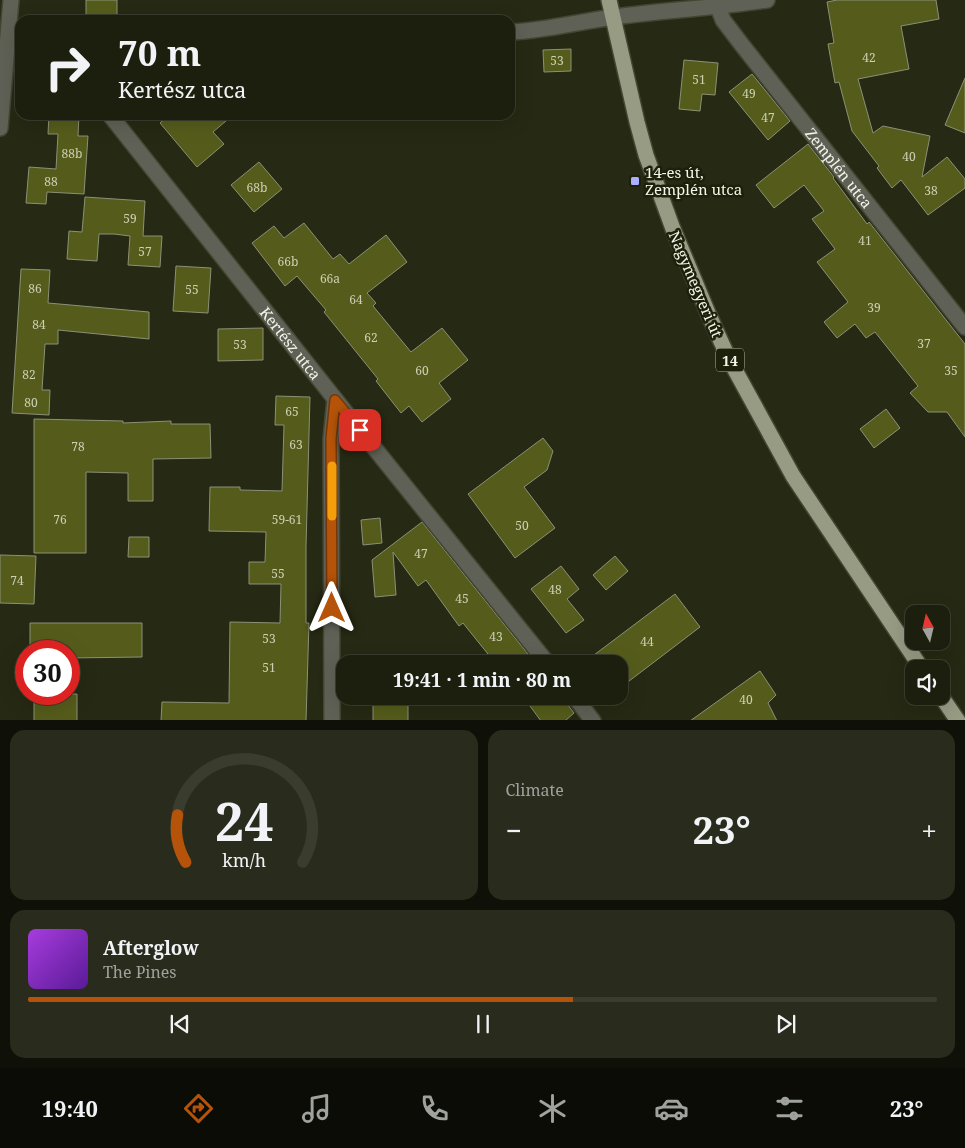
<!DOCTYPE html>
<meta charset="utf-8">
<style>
:root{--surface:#1c1f0e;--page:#292c1c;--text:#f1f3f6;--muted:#a0a29e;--line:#3a3d2e;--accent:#b45309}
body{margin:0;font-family:"Noto Serif",serif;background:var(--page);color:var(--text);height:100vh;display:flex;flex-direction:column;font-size:19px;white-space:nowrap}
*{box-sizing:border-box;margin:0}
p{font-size:16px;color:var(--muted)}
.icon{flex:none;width:28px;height:28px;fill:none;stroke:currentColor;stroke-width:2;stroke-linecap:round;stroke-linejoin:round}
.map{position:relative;height:720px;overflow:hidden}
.drawer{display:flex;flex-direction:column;gap:10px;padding:10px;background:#0f1108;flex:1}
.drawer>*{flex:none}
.banner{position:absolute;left:15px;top:15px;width:500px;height:105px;border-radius:15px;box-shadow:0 5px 20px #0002,0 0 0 1px var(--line);background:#1c1f0e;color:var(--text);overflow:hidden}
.needle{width:32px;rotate:352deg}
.controls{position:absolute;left:905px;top:605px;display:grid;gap:10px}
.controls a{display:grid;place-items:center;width:45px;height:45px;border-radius:10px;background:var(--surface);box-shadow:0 5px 20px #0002,0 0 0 1px var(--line);font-size:25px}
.speed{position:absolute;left:15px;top:640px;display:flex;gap:10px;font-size:25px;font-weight:700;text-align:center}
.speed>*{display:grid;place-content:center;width:65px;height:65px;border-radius:50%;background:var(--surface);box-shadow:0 5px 20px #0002,0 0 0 1px var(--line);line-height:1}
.speed .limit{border:8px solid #d22;background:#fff;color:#111}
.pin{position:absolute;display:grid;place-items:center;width:42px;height:42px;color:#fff;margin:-21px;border-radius:10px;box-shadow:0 2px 8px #0006}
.me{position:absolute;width:55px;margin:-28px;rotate:0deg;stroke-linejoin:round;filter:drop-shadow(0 0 4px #0008)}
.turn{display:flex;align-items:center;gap:18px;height:105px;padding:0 20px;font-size:22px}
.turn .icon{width:65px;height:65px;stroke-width:2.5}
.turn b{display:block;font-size:35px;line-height:42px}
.big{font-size:38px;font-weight:700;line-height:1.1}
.drawer .card{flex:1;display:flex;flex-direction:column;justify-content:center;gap:8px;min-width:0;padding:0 18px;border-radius:15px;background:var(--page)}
.drawer .dial{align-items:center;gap:0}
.dial svg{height:130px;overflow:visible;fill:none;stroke:var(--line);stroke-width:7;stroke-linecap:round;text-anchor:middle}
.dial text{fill:var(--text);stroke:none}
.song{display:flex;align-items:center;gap:15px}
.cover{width:60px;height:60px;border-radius:8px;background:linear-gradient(135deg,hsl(280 70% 55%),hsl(270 70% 35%))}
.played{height:5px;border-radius:2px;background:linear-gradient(90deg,var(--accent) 60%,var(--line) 60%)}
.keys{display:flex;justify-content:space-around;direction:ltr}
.heat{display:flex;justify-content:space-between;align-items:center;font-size:28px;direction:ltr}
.drawer .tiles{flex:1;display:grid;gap:10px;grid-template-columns:1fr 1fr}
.card:last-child{grid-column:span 2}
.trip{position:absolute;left:336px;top:655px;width:292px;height:50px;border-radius:15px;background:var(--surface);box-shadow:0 5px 20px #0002,0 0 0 1px var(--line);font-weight:700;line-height:50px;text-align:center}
.tab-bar{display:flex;height:80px;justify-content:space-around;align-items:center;background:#0b0c06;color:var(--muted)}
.tab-bar .icon{width:35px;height:35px}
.tab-bar .current{color:var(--accent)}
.tab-bar b{font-size:22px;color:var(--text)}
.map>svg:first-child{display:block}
</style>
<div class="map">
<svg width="965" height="721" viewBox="0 0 965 721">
<rect width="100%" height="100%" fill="#262913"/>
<path fill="#555c1b" stroke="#8c9177" d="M86,0h31v20h-31z
M837,0h99l3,19 -38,7 8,43 -51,10 15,54 10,-7 47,10 -8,41 25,-20 18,22v9l-37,27 -27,-35 -9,8 -15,-20 2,-2 -27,-35 -13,-49 -4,1 -7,-39 6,-1 -7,-41z
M571,49v22l-27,1 -1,-22z
M684,60l34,3 -3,32 -13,-1 -2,17 -21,-2z
M752,74l38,47 -22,19 -39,-48z
M965,78v55l-20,-8z
M49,115h30l-1,21h10l-4,58 -37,-2 -1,12 -20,-1 3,-36 27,2 2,-35h-10z
M169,115h64l-20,17 11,12 -27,23 -37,-44z
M808,144l26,33 -1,1 34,46 2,-2 96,122v93l-18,-25h-19l-18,-19 8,-7 -43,-54 -9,6 -11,-14 -18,14 -13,-16 24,-20 -31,-40 18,-13 -23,-30 12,-8 -20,-26 -30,23 -18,-23z
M259,162l23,27 -28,23 -23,-27z
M85,197l60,4 -2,35h19l-2,31 -32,-2 2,-29 -16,-2h-15l-2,27 -30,-2 2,-28 13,1z
M304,223l29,36 7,-5 9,10 37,-29 21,27 -40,31 9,10 -3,3 38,46 31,-24 26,32 -29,23 12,16 -29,23 -13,-16 -8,7 -25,-32 2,-2 -54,-67 2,-2 -29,-34 -12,10 -33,-43 22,-17 10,12z
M176,266l35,2 -3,45 -35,-2z
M21,269l29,1 -2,33 101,9v27l-91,-9v14h-13l-3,46h8l-1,25 -37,-2z
M263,328v32l-45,1v-32z
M276,396l34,1 -4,150v76h3l-3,98h-145l1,-19 67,1 1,-81 50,1 1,-39h-32v-22h16l1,-30 -57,-1 1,-44h30v3l42,1 2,-66h-9z
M886,409l14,19 -26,20 -14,-19z
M34,419l89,2v2l48,-2v3h39l1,34 -58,1v42h-25v-28l-42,-1v81h-52z
M543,438l10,13 -6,19 -23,17 31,41 -40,30 -47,-64z
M380,518l2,25 -19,2 -2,-25z
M422,522l114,142h-40l-33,-41 -4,3 -33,-46 -8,6 -25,-34 3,43 -21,2 -3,-37z
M129,537h20v20h-21z
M0,555l36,1 -2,48 -34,-1z
M615,556l13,15 -22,19 -13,-15z
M561,566l18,23 -12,10 17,21 -18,13 -35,-44z
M675,594l25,33 -80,61v-24h-19l-7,-9z
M30,623h112v34l-73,1v-7h-39z
M760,671l16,24 -8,8 9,18h-87z
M34,694h43v27h-43z
M542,696h19l13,17 -9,8h-24l-11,-15z
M408,697v24h-35v-22z"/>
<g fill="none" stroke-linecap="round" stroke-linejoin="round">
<defs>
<g id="minor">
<path id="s1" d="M718,7l5,13 19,25 223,282"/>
<path d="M510,32c36,-1 70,-11 105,-15 51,-7 102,-9 152,-17"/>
<path id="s2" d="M110,115l225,284 213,265"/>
<path d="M0,128l11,-128"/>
<path d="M574,696l19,25"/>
<path d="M332,721l-1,-282 4,-40"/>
</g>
<path id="major" d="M609,0l28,122 9,33 27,74 35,84 21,46 64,117 129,193
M941,696l17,25"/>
</defs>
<use href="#minor" stroke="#434631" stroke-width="18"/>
<use href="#major" stroke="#434631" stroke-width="18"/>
<use href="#minor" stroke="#5f6156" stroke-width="15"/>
<use href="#major" stroke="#979b84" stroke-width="15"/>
</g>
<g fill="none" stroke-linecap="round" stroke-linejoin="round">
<defs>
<path id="route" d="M332,608l-1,-169 4,-39 25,30"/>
</defs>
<use href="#route" stroke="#753606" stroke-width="12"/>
<use href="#route" stroke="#b45309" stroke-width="9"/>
<path stroke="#f59e0b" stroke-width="9" d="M332,466v50"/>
</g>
<rect fill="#aab0fc" stroke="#1d200a" stroke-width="2" x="630" y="176" width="10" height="10" rx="2.5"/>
<g text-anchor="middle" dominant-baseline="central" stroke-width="5" stroke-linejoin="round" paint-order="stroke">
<g font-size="12" fill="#ccd0b5">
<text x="869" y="57">42</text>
<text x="557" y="60">53</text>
<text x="699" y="79">51</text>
<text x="749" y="93">49</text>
<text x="768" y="117">47</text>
<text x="72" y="153">88b</text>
<text x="909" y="156">40</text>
<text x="51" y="181">88</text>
<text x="257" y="187">68b</text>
<text x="931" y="190">38</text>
<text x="130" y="218">59</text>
<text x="865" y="240">41</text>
<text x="145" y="251">57</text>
<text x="288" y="261">66b</text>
<text x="330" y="278">66a</text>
<text x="35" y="288">86</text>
<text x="192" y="289">55</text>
<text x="356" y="299">64</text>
<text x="874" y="307">39</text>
<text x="39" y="324">84</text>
<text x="371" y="337">62</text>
<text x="924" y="343">37</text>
<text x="240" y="344">53</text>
<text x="422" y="370">60</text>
<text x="951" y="370">35</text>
<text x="29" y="374">82</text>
<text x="31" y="402">80</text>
<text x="292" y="411">65</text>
<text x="296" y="444">63</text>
<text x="78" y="446">78</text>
<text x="60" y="519">76</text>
<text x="287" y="519">59-61</text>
<text x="522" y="525">50</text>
<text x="421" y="553">47</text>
<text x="278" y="573">55</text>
<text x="17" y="580">74</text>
<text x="555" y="589">48</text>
<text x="462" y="598">45</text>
<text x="496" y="636">43</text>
<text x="269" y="638">53</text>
<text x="647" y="641">44</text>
<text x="269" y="667">51</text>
<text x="746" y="699">40</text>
</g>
<rect fill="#1d200a" stroke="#b3b6a5" stroke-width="1" x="716" y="348.5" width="28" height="23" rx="4"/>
<g font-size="14" font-weight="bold" fill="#f3f6e8">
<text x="730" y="360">14</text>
</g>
<g font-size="15" fill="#f3f6e8" stroke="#1d200a">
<text stroke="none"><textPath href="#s1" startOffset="202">Zemplén utca</textPath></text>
<text transform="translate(696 284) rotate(67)">Nagymegyeri út</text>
<text stroke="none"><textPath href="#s2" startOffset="291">Kertész utca</textPath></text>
</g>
<g font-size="15" fill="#f3f6e8" stroke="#1d200a" text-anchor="start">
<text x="645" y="172">14-es út,<tspan x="645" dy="17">Zemplén utca</tspan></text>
</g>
</g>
</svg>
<div class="controls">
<a><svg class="needle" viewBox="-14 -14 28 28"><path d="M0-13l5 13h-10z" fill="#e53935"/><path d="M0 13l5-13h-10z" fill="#a0a29e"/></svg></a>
<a><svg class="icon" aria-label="sound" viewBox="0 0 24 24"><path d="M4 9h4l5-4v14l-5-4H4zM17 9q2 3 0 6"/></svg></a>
</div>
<div class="speed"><div class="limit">30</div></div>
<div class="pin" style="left:360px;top:430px;background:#d93025"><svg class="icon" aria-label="arrive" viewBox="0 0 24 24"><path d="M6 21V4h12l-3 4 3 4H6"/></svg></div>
<svg class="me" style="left:332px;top:608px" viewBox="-20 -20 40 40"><path d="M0-17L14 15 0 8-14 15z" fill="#b45309" stroke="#fff" stroke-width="4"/></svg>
<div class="trip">19:41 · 1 min · 80 m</div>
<div class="banner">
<div class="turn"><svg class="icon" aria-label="right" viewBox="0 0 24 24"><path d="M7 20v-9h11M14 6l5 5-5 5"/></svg><div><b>70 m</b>Kertész utca</div></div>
</div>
</div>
<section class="drawer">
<div class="tiles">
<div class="card dial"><svg viewBox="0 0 100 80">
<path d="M14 69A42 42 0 1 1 86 69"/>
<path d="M14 69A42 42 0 0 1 9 40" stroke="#b45309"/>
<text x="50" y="56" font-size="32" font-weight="700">24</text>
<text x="50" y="72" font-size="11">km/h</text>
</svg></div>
<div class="card"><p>Climate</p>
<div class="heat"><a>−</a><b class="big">23°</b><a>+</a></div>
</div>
<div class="card">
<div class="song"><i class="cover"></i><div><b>Afterglow</b><p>The Pines</p></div></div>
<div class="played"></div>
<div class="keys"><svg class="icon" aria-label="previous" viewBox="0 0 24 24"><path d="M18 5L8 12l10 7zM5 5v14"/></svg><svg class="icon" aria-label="pause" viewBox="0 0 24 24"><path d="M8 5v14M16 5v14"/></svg><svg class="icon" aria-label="next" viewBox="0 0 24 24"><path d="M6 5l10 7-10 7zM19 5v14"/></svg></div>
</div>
</div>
</section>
<nav class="tab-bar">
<b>19:40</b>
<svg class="icon current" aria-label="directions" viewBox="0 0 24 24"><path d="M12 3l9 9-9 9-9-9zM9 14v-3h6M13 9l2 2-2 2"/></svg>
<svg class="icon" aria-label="music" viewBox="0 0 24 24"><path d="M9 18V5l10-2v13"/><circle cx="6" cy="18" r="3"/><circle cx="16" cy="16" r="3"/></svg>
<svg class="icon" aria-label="phone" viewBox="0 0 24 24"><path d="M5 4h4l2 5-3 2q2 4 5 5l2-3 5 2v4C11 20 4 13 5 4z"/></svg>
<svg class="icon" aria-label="climate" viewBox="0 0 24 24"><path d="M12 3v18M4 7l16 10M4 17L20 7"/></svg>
<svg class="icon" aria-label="car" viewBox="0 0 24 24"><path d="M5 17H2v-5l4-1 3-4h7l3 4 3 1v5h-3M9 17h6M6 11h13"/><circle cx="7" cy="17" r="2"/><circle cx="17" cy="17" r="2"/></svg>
<svg class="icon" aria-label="filters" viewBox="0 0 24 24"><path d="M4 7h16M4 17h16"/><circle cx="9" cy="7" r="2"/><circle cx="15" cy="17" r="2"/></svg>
<b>23°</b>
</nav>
